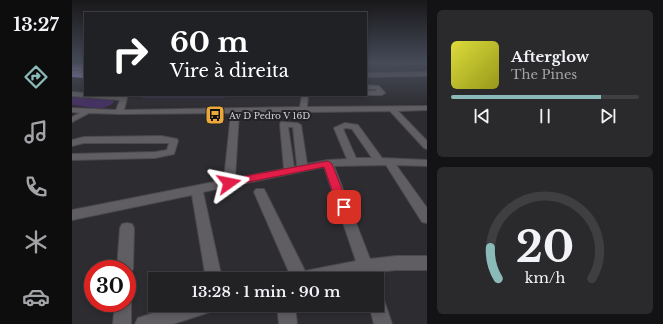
<!DOCTYPE html>
<html lang="pt">
<meta charset="utf-8">
<style>
:root{--surface:#222124;--page:#2a292c;--text:#f1f3f6;--muted:#a2a3a6;--line:#3f3e41;--accent:#8bbbb9}
body{margin:0;font-family:"Libre Baskerville",serif;background:var(--page);color:var(--text);height:100vh;display:flex;flex-direction:column;font-size:15px;white-space:nowrap}
*{box-sizing:border-box;margin:0}
p{font-size:13px;color:var(--muted)}
.icon{flex:none;width:22px;height:22px;fill:none;stroke:currentColor;stroke-width:2;stroke-linecap:round;stroke-linejoin:round}
.map{position:relative;flex:1;overflow:hidden}
.drawer{display:flex;flex-direction:column;gap:10px;padding:10px;background:#131214;width:236px}
.drawer>*{flex:none}
.banner{position:absolute;left:12px;top:12px;width:283px;height:84px;border-radius:0px;box-shadow:0 2px 6px #0003,0 0 0 1px var(--line);background:#202124;color:#fff;overflow:hidden}
.speed{position:absolute;left:12px;top:260px;display:flex;gap:8px;font-size:20px;font-weight:700;text-align:center}
.speed>*{display:grid;place-content:center;width:52px;height:52px;border-radius:50%;background:var(--surface);box-shadow:0 2px 6px #0003,0 0 0 1px var(--line);line-height:1}
.speed .limit{border:6px solid #d22;background:#fff;color:#111}
.pin{position:absolute;display:grid;place-items:center;width:34px;height:34px;color:#fff;margin:-17px;border-radius:8px;box-shadow:0 2px 6px #0006}
.me{position:absolute;width:44px;margin:-22px;rotate:78deg;stroke-linejoin:round;filter:drop-shadow(0 0 3px #0008)}
.turn{display:flex;align-items:center;gap:14px;height:84px;padding:0 20px;font-size:18px}
.turn .icon{width:52px;height:52px;stroke-width:2.5}
.turn b{display:block;font-size:28px;line-height:34px}
.drawer .card{flex:1;display:flex;flex-direction:column;justify-content:center;gap:6px;min-width:0;padding:0 14px;border-radius:6px;background:var(--page)}
.drawer .dial{align-items:center;gap:0}
.dial svg{height:104px;overflow:visible;fill:none;stroke:var(--line);stroke-width:7;stroke-linecap:round;text-anchor:middle}
.dial text{fill:var(--text);stroke:none}
.song{display:flex;align-items:center;gap:12px}
.cover{width:48px;height:48px;border-radius:6px;background:linear-gradient(135deg,hsl(60 70% 55%),hsl(60 70% 35%))}
.played{height:4px;border-radius:2px;background:linear-gradient(90deg,var(--accent) 80%,var(--line) 80%)}
.keys{display:flex;justify-content:space-around;direction:ltr}
.trip{position:absolute;left:76px;top:272px;width:236px;height:40px;border-radius:0px;background:var(--surface);box-shadow:0 2px 6px #0003,0 0 0 1px var(--line);font-weight:600;line-height:40px;text-align:center}
main{display:flex;flex:1;min-height:0}
.tabs{display:flex;flex-direction:column;width:72px;justify-content:space-around;align-items:center;background:#0e0d0e;color:var(--muted)}
.tabs .icon{width:28px;height:28px}
.tabs .on{color:var(--accent)}
.tabs b{font-size:18px;color:var(--text)}
.map>svg:first-child{display:block}
</style>
<main>
<nav class="tabs">
<b>13:27</b>
<svg class="icon on" aria-label="directions" viewBox="0 0 24 24"><path d="M12 3l9 9-9 9-9-9zM9 14v-3h6M13 9l2 2-2 2"/></svg>
<svg class="icon" aria-label="music" viewBox="0 0 24 24"><path d="M9 18V5l10-2v13"/><circle cx="6" cy="18" r="3"/><circle cx="16" cy="16" r="3"/></svg>
<svg class="icon" aria-label="phone" viewBox="0 0 24 24"><path d="M5 4h4l2 5-3 2q2 4 5 5l2-3 5 2v4C11 20 4 13 5 4z"/></svg>
<svg class="icon" aria-label="climate" viewBox="0 0 24 24"><path d="M12 3v18M4 7l16 10M4 17L20 7"/></svg>
<svg class="icon" aria-label="car" viewBox="0 0 24 24"><path d="M5 17H2v-5l4-1 3-4h7l3 4 3 1v5h-3M9 17h6M6 11h13"/><circle cx="7" cy="17" r="2"/><circle cx="17" cy="17" r="2"/></svg>
</nav>
<div class="map">
<svg width="355" height="324" viewBox="0 0 355 324">
<rect width="100%" height="100%" fill="#2d2c30"/>
<path fill="#463063" d="M70,95h84l-2,3h-81l-3,-2z
M0,97l40,3 2,2c-10,11 -28,4 -42,3z"/>
<g fill="none" stroke-linecap="round" stroke-linejoin="round">
<defs>
<path id="minor" d="M355,72v4l-61,1v-4z
M294,85l13,1 6,7 -3,2h-16v-4h11l-2,-2h-9z
M0,92l13,1v2l41,2 1,1 -3,12 176,-3 2,-12h6l-1,12 120,-1v4l-29,1 29,30v8l-3,-1 -34,-37 -151,2 -4,65 49,-9 -4,-45 1,-2 16,1 4,2 6,39 21,-4 19,-1 -13,-31 11,-5 13,2 24,33 45,2v6l-31,-1 31,43v15l-5,-1 -36,-57 -52,1 36,93 26,-3h31v14h-31l-21,2 3,7 -1,2v-2h-15l-1,-5 -23,5h-46l-38,-87 2,-3h8l41,82 51,-10 -32,-94 -121,25 19,87h-16l-14,-84 -120,25v-10l152,-30 7,-67 -112,1 -30,-1 -17,9v-5l8,-4 -8,-1v-4l44,2 4,-10 -48,-4zM216,127h5l4,39 -3,1zM274,128l6,1 20,29h-16l-13,-29z
M89,136l16,3 1,2 -4,13 -19,4 -83,2v-6l83,-2 12,-2 2,-7h-85l-12,3v-6l12,-3z
M55,223l5,1 2,4 -1,41 -3,5 -3,1v-6h-10l3,-41 2,-4z
M305,295l6,2 9,27h-18l-5,-19h8z
M55,296l4,7v21h-18l2,-21h12z
M106,305h38l-3,6 -40,13h-38l3,-6z
M205,305h18l2,19h-18z"/>
</defs>
<use href="#minor" stroke="#4b494d" stroke-width="2"/>
<use href="#minor" fill="#605e62" fill-rule="evenodd"/>
</g>
<path fill="#ab93d1" d="M13,63v15l-13,-1v-12z"/>
<path fill="#c7abf3" stroke="#8b78aa" d="M9,63h4v7h-13v-5z"/>
<linearGradient id="sky" x2="0" y2="1"><stop stop-color="#19181a"/><stop offset="0.58" stop-color="#464b59"/><stop offset="1" stop-color="#464b59" stop-opacity="0"/></linearGradient>
<rect width="355" height="109" fill="url(#sky)"/>
<path fill="#e11d48" stroke="#92132f" d="M256,161l4,3 17,43 -1,3h-8l-2,-3 -14,-40 -95,19 -5,-3 5,-4z"/>
<defs>
<symbol id="bus-square" viewBox="-11 -11 22 22"><rect x="-9" y="-9" width="18" height="18" rx="4" fill="#eca93a" stroke="#232226"/><path d="M-5-6H5V4H4V6H2V4H-2V6H-4V4H-5ZM-3.5-4V0h7V-4ZM-3.5 1.2v1.5H-2V1.2ZM2 1.2v1.5H3.5V1.2Z" fill="#111"/></symbol>
</defs>
<g fill-rule="evenodd">
<use href="#bus-square" x="132" y="104" width="22" height="22"/>
</g>
<g text-anchor="middle" dominant-baseline="central" stroke-width="4" stroke-linejoin="round" paint-order="stroke">
<g font-size="9" fill="#d3d2d5" stroke="#232226" text-anchor="start">
<text x="157" y="115">Av D Pedro V 16D</text>
</g>
</g>
</svg>
<div class="speed"><div class="limit">30</div></div>
<div class="pin" style="left:272px;top:207px;background:#d93025"><svg class="icon" aria-label="arrive" viewBox="0 0 24 24"><path d="M6 21V4h12l-3 4 3 4H6"/></svg></div>
<svg class="me" style="left:157px;top:183px" viewBox="-20 -20 40 40"><path d="M0-17L14 15 0 8-14 15z" fill="#e11d48" stroke="#fff" stroke-width="4"/></svg>
<div class="trip">13:28 · 1 min · 90 m</div>
<div class="banner">
<div class="turn"><svg class="icon" aria-label="right" viewBox="0 0 24 24"><path d="M7 20v-9h11M14 6l5 5-5 5"/></svg><div><b>60 m</b>Vire à direita</div></div>
</div>
</div>
<section class="drawer">
<div class="card">
<div class="song"><i class="cover"></i><div><b>Afterglow</b><p>The Pines</p></div></div>
<div class="played"></div>
<div class="keys"><svg class="icon" aria-label="previous" viewBox="0 0 24 24"><path d="M18 5L8 12l10 7zM5 5v14"/></svg><svg class="icon" aria-label="pause" viewBox="0 0 24 24"><path d="M8 5v14M16 5v14"/></svg><svg class="icon" aria-label="next" viewBox="0 0 24 24"><path d="M6 5l10 7-10 7zM19 5v14"/></svg></div>
</div>
<div class="card dial"><svg viewBox="0 0 100 80">
<path d="M14 69A42 42 0 1 1 86 69"/>
<path d="M14 69A42 42 0 0 1 8 45" stroke="#8bbbb9"/>
<text x="50" y="56" font-size="32" font-weight="700">20</text>
<text x="50" y="72" font-size="11">km/h</text>
</svg></div>
</section>
</main>
